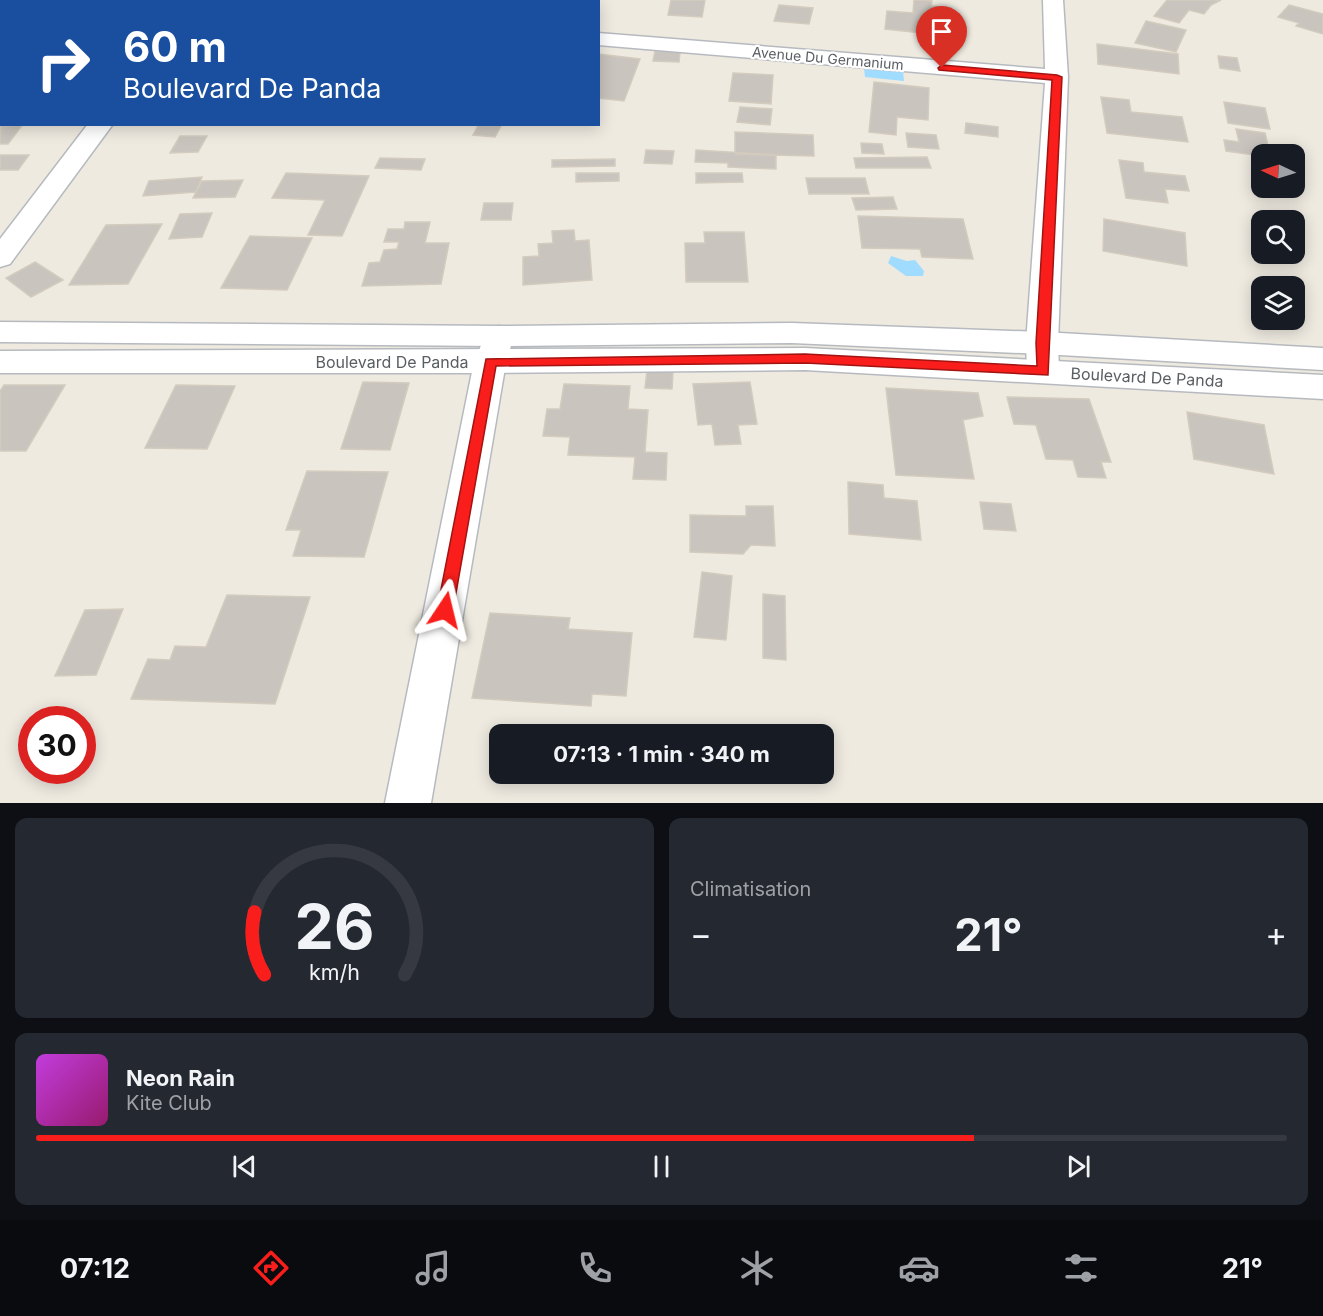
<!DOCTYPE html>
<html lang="fr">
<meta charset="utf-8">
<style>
:root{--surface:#171b24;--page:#242831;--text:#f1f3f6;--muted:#9ea1a6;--line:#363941;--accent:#f91e1b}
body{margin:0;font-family:Inter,sans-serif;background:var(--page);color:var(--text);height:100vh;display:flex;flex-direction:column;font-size:22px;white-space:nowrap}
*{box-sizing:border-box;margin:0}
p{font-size:20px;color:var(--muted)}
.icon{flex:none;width:33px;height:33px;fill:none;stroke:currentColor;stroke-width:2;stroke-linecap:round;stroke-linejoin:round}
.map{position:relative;height:803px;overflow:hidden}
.side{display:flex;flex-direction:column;gap:15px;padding:15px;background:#0d0f14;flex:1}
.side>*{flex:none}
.top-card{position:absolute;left:0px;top:0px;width:600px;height:126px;box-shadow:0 3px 15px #0003;background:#1a4fa0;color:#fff;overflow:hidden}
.needle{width:39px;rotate:274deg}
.controls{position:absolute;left:1251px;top:144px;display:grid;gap:12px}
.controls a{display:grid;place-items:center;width:54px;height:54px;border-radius:12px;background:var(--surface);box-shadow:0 3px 15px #0003;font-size:30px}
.speed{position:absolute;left:18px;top:706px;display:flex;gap:12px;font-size:30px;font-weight:700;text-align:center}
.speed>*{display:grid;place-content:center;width:78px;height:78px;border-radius:50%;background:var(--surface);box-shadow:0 3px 15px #0003;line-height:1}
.speed .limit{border:9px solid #d22;background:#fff;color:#111}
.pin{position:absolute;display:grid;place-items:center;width:51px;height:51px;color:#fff;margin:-62px -26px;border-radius:50% 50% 50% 0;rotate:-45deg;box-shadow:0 0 6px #0007}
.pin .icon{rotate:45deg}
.me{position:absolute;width:66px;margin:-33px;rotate:10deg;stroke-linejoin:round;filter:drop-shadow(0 0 4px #0008)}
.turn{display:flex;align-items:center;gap:21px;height:126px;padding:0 24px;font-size:27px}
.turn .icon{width:78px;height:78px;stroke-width:2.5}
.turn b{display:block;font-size:42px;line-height:51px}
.big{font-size:45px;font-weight:700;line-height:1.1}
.side .widget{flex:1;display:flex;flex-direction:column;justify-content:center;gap:9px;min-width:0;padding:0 21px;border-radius:12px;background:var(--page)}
.side .dial{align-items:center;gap:0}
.dial svg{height:156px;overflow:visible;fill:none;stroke:var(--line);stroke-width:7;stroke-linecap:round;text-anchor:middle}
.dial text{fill:var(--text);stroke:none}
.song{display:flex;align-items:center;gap:18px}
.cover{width:72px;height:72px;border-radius:9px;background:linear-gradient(135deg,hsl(290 70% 55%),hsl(320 70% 35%))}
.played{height:6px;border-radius:3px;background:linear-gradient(90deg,var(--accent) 75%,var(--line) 75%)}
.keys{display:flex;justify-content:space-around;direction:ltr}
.heat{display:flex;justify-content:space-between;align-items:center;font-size:33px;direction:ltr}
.side .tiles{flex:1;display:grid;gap:15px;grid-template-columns:1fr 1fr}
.widget:last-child{grid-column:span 2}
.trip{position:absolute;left:489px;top:724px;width:345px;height:60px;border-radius:12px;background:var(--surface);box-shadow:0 3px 15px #0003;font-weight:700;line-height:60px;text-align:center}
.tab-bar{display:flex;height:96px;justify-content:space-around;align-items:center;background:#090b0e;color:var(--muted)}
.tab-bar .icon{width:42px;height:42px}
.tab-bar .active{color:var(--accent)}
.tab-bar b{font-size:27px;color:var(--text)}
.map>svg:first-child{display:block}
</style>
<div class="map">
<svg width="1323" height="803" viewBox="0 0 1323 803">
<rect width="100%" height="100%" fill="#eeeae0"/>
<path fill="#9fdcff" d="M864,68l39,3 1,10 -39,-4z
M891,256l16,5 8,-1 9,11 -1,5h-17l-18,-13z"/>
<path fill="#c9c4bd" stroke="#d3cbbe" stroke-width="1.5" d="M671,0h34l-3,17 -34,-2z
M914,0l18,1 -1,5 20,2 -1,28 -65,-7 2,-18 26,2z
M1167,0h54l-10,5 -7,9 -15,-4 -10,13 -25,-7z
M779,5l34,3 -4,16 -35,-3z
M1289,5l34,9v20l-27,-8 3,-3 -21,-6z
M1146,21l40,9 -10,22 -41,-9z
M1097,44l81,10 1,20 -81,-10z
M655,51l25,1 -1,10 -26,-1z
M598,54l42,5 -16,42 -26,-3z
M1218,56l19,2 3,13 -20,-3z
M733,73l40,2 -2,29 -42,-3z
M874,82l55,6 -1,32 -31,-3 -1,18 -27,-3z
M1101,97l28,3 2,12 51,5 6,25 -81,-9z
M1224,102l41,6 5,21 -42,-6z
M740,107l32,2 -2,16 -33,-3z
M0,120l2,4h21l-15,20h-8z
M966,123l32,4v10l-33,-4z
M479,124h23l-7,13 -22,-2z
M1236,129l29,4 5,21 -8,2 -36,-5 -2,-11 15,2z
M735,132l78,3 1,21 -79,-2z
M906,133l30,2 3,14 -31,-2z
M180,136h27l-9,16 -28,1z
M861,143l21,1 2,10 -22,-1z
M646,150l28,1 -2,13 -28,-1z
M696,150l80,5v14l-48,-2v-4l-33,-1z
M0,155h29l-11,15h-18z
M927,157l4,11h-75l-2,-10z
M380,158l45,1 -4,11 -46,-2z
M615,159v7l-63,1v-7z
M1119,160l24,3 1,9 41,4 4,15 -24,-2 3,14 -42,-5z
M286,173l83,3 -27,60 -34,-1 17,-35 -53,-2z
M576,173h43v8l-43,1z
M696,173h46l1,9 -47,1z
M202,177l-6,15 -53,4 6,-15z
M806,178h59l4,16h-60z
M243,180l-8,17 -42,1 9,-17z
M893,197l4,12 -41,1 -4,-12z
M484,203h29l-2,17h-30z
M212,213l-10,24 -33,2 11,-25z
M858,216l105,3 10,40 -51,-2 -2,-8 -58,-1z
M1104,219l81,14 2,33 -84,-15z
M405,222h25l-5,21h24l-8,41 -79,2 7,-23 11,-1 4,-12 13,-1 2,-7h-15l4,-13h16z
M162,224l-34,60 -59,1 37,-60z
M574,230l1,11 14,-1 3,40 -69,5v-28l16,-1 -1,-12 15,-1 -1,-12z
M704,232h40l4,50h-62l-1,-39h20z
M250,236l62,2 -25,52 -66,-2z
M35,262l28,18 -32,17 -25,-19z
M647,371l26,1 -1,17 -27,-1z
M363,382l46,1 -19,67 -49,-1z
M750,382l7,42 -19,1 3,19 -26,1 -3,-21 -14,1 -5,-41z
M564,384l66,2 -2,23 20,1 -3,42 22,1 -1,27 -33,-1 2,-22 -67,-2 2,-18 -27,-1 4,-27h13z
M4,385h61l-39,66h-26v-60z
M176,385l59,1 -28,63 -62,-1z
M886,388l92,5 5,23 -20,4 11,59 -78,-4z
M1007,397l82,2 22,63h-10l5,16 -28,-1 -5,-17 -27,-1 -10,-34 -22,-1z
M1187,412l77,13 10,49 -80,-15z
M307,471l81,1 -24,85 -71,-1 8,-26h-15z
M848,482l35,3 1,13 33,3 4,39 -72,-6z
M980,502l31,2 5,27 -32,-2z
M746,506h27l2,40 -24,-1 -8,9 -53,-2v-37l56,1z
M702,572l30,4 -6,64 -32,-3z
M763,594l22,2 1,64 -23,-2z
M227,595l83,2 -35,107 -144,-5 17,-40 22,1 5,-14 31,1z
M123,609l-27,66 -41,1 30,-66z
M490,613l80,5 -2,11 64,4 -6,63 -34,-2 -1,12 -119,-8z"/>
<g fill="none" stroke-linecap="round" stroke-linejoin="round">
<defs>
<path id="minor" d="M205,0h21l-22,2z
M1043,0h20l5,77 -10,266 1,28 -5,8 -11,3 -11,-3 -5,-8 -1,-28 19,-260 -447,-38v-12l447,36z
M88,124h25l-103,140 -10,3v-28z
M499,326l11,3 4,7 -8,26 -75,441h-46l89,-441 14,-33z"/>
<path id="tertiary" d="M0,322l499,4 293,-3 250,9 281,16v22l-281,-16 -250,-11 -293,3 -499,-4z
M805,348l518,27v24l-518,-29 -315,3h-490v-22z"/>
</defs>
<use href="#minor" stroke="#b6babf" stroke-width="3"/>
<use href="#tertiary" stroke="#b6babf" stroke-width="3"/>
<use href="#minor" fill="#fff" fill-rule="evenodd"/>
<use href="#tertiary" fill="#fff" fill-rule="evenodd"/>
</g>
<path fill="#f91e1b" stroke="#a21412" stroke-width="1.5" d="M942,65l115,10 5,2 -14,298 -243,-12 -309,3 -43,244 -2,5 -6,2 -6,-2 -2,-5 49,-251 319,-5 232,12 -1,-23 16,-263 -113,-10 -1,-2z"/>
<g text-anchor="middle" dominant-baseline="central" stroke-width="4.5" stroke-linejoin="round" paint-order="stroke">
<g font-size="14" fill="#595e63" stroke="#fff">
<text transform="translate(828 58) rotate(5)">Avenue Du Germanium</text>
</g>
<g font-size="16" fill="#595e63" stroke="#fff">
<text x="392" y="362">Boulevard De Panda</text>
<text transform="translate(1147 377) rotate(3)">Boulevard De Panda</text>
</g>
</g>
</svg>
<div class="controls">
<a><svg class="needle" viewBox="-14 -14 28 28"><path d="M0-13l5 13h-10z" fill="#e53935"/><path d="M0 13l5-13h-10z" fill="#9ea1a6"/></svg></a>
<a><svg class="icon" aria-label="search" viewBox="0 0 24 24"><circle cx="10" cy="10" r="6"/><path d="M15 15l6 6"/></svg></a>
<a><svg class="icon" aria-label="layers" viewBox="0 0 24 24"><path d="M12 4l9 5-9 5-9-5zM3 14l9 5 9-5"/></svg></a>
</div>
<div class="speed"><div class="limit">30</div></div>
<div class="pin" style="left:942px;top:68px;background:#d93025"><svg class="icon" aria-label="arrive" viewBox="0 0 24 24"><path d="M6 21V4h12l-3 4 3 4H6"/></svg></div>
<svg class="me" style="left:445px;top:610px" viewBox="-20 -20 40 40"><path d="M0-17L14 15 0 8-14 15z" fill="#f91e1b" stroke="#fff" stroke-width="4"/></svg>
<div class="trip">07:13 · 1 min · 340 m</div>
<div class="top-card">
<div class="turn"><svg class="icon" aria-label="right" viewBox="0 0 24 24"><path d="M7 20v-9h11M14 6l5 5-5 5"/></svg><div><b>60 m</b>Boulevard De Panda</div></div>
</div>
</div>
<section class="side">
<div class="tiles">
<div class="widget dial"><svg viewBox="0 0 100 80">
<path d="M14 69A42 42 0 1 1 86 69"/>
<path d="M14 69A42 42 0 0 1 9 37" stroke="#f91e1b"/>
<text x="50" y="56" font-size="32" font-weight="700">26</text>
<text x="50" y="72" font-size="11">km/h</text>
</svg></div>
<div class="widget"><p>Climatisation</p>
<div class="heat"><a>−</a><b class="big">21°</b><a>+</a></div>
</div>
<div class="widget">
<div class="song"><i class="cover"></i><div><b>Neon Rain</b><p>Kite Club</p></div></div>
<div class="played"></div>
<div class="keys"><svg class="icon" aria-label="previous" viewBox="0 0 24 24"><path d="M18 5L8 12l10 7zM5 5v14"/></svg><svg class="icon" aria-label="pause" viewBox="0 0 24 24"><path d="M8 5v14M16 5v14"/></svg><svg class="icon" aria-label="next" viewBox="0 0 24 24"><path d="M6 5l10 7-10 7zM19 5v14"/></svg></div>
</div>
</div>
</section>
<nav class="tab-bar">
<b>07:12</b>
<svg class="icon active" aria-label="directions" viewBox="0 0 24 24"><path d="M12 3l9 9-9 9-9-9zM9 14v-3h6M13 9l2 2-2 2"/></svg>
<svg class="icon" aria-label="music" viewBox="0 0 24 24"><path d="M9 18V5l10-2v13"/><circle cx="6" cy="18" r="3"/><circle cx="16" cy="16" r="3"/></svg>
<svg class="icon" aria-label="phone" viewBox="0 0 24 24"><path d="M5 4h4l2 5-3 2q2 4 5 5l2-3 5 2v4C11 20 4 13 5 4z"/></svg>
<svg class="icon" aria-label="climate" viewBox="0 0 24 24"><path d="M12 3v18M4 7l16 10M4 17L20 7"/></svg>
<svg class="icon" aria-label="car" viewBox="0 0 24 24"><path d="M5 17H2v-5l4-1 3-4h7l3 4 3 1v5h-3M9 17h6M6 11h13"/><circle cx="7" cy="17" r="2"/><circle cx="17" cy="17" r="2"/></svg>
<svg class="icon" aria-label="filters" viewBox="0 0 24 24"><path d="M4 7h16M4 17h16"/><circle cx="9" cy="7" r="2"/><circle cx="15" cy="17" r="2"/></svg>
<b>21°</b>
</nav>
